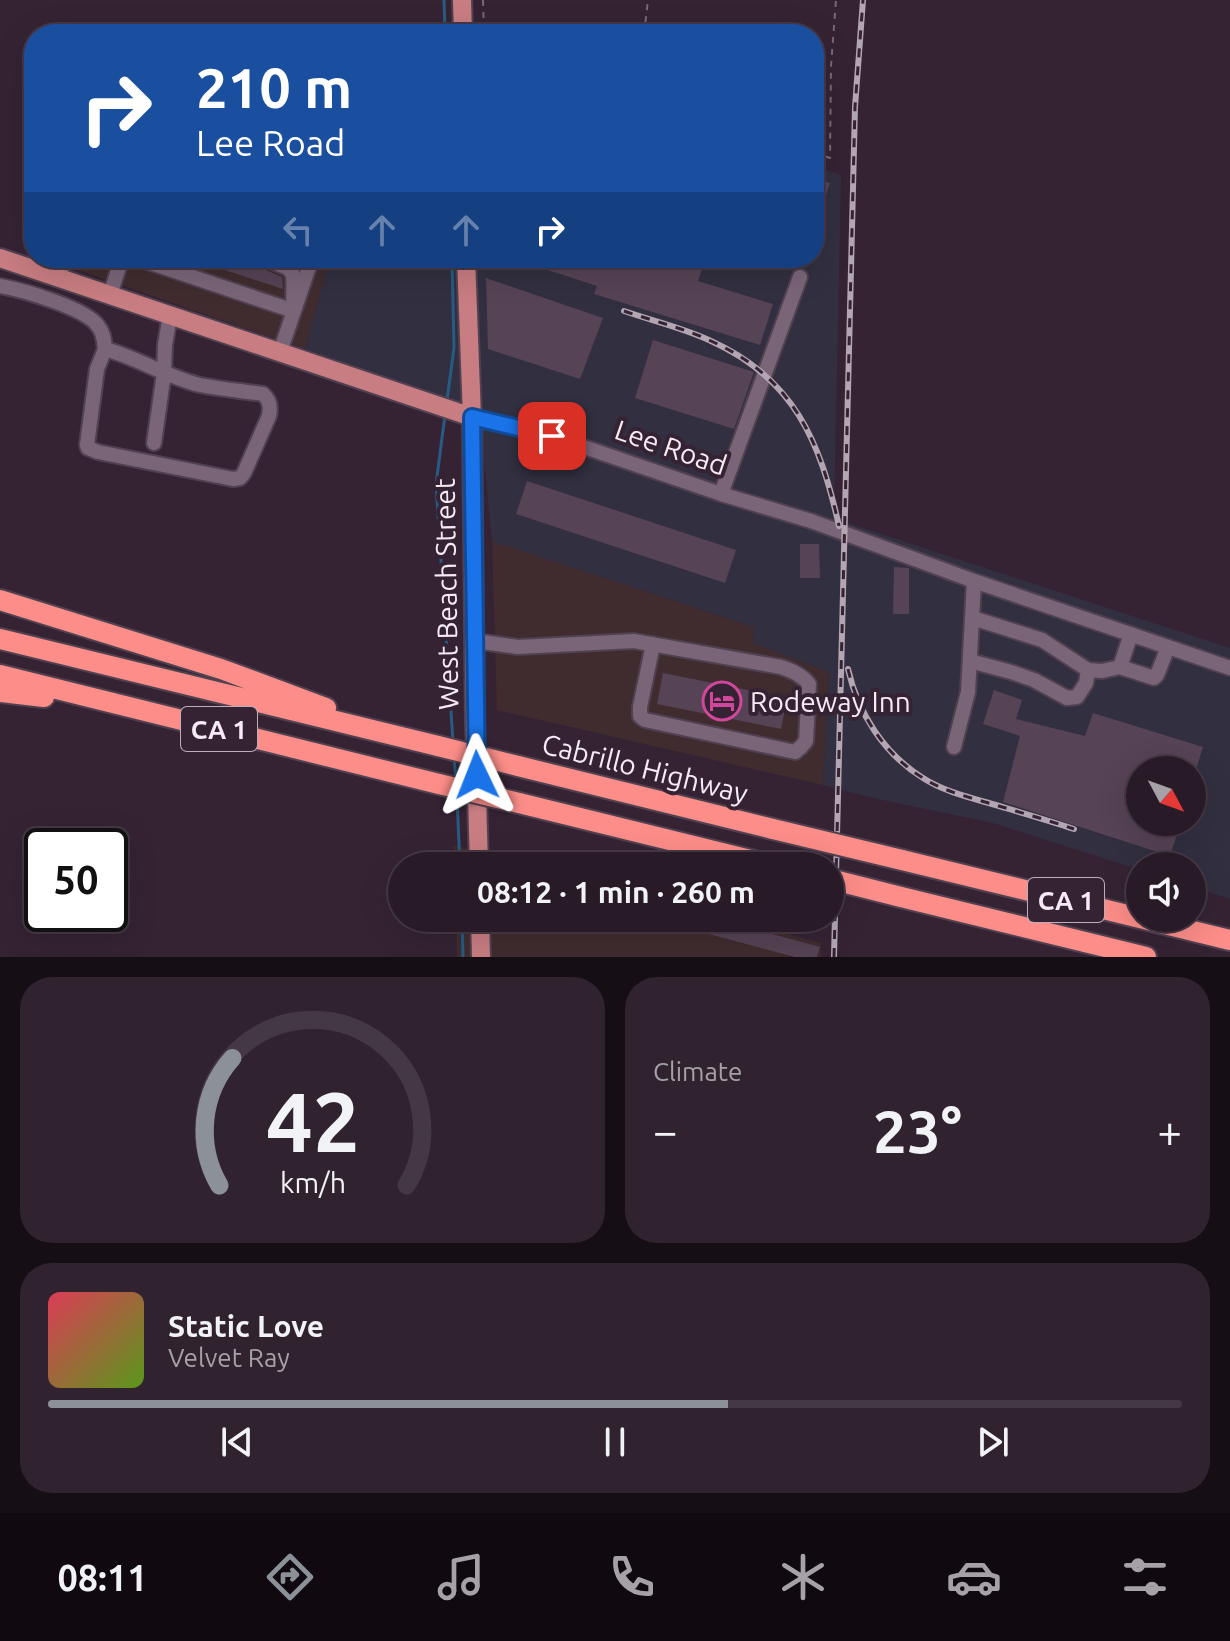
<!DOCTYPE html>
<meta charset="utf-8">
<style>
:root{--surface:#281a27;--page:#30232f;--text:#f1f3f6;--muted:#a5a1a7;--line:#443844;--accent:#8c9099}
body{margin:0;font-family:Ubuntu,sans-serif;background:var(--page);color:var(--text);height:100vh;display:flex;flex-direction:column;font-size:30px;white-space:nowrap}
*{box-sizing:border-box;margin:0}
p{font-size:26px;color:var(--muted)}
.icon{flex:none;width:44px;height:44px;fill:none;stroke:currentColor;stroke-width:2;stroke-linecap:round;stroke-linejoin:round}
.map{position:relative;height:957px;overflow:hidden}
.sheet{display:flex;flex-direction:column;gap:20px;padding:20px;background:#160e15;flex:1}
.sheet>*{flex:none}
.guide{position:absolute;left:24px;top:24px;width:800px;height:244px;border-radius:32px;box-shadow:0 8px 32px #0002,0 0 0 2px var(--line);background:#1a4fa0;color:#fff;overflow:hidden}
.needle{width:52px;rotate:131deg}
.controls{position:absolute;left:1126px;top:756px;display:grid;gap:16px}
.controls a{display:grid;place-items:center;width:80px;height:80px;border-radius:50%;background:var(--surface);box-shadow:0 8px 32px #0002,0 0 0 2px var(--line);font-size:40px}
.speed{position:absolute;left:24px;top:828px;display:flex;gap:16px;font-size:40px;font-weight:700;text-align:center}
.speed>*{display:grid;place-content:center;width:104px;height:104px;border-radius:50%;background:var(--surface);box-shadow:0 8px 32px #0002,0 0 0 2px var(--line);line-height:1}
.speed .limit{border:4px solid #111;border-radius:12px;background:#fff;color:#111}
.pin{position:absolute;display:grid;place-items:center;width:68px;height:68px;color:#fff;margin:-34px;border-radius:16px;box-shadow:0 4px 12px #0006}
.me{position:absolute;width:88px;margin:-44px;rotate:358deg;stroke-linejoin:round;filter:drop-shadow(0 0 6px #0008)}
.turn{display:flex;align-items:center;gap:28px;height:168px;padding:0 40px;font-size:36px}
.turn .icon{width:104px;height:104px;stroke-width:2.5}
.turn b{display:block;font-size:56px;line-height:68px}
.lanes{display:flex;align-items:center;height:76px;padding:0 40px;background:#0003;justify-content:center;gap:40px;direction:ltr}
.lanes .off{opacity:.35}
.big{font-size:60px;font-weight:700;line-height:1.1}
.sheet .tile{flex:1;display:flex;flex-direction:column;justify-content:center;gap:12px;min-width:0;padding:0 28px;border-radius:32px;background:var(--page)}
.sheet .dial{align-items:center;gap:0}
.dial svg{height:208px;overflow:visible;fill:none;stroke:var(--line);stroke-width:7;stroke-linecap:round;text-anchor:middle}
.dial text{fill:var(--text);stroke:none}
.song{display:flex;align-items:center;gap:24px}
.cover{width:96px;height:96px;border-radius:12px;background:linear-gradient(135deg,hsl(350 70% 55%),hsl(90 70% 35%))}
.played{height:8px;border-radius:4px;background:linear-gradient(90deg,var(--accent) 60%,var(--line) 60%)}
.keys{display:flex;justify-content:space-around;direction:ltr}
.heat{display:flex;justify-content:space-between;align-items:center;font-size:44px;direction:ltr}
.sheet .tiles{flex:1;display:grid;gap:20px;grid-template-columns:1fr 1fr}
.tile:last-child{grid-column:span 2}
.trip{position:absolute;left:388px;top:852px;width:456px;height:80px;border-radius:40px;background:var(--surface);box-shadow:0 8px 32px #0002,0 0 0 2px var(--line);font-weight:700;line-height:80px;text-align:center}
.tab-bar{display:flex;height:128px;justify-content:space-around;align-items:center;background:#100a10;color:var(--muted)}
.tab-bar .icon{width:56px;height:56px}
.tab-bar .selected{color:var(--accent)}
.tab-bar b{font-size:36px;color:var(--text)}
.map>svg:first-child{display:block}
</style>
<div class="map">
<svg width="1230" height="957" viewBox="0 0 1230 957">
<rect width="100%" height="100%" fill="#352334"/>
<path fill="#402c2f" d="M53,258h277l-25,91 -253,-88z
M492,541l262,86 -1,16 76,29 -6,113 -326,-75z
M453,845l78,21h-77z
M456,918h271l94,25v14h-364z"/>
<path fill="#322f40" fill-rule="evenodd" d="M814,166l27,9 -7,339 20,11 376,123v251l-38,-12v-21h-52v4l-147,-47 -120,-25 -50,-13 6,-113 -76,-29 1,-16 -262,-86 -13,-131 -174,-61 25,-91h484zM1140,770h52v52h-52z"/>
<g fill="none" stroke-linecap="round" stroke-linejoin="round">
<path stroke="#265c84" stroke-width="3" d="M444,0l1,34
M447,400l7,-52 -2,-90
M445,415l-9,69 17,258
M454,758l2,20
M457,798l3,68
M462,918l1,39"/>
</g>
<path fill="#564355" d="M814,178l16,5 -14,43h-2z
M195,258h38l21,7 28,12 1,12 -89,-29z
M517,258h107l13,4 1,-4h68l-8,23 75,23 -13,41 -166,-51 3,-8 -80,-26z
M486,278l117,40 -23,61 -92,-30z
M653,340l101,32 -20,57 -99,-31z
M527,481l209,69 -11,33 -209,-69z
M800,544h19l1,34h-20z
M894,567l15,1v46h-16z
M663,673l124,25 -6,31 -124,-25z
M994,690l28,10 -6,19 69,17 8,-23 110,34 -7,23h-56v52h41l-11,34 -167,-54 17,-66 -37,-12z
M714,918l106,29 -3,10h-22l-86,-23z"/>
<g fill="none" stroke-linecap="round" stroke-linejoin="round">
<defs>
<path id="minor" d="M136,258l158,53c-4,-41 11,-39 -33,-53
M59,278l6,-20
M0,286c22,4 86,22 98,40 6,7 6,15 7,23
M110,295l12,-37
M105,349c33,9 62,28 95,36 20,4 42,6 63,9 7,6 8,13 6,22l-25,57 -4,5 -7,1 -135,-27 -10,-4 -1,-3 10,-76z
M280,352l32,-94
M472,417l80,19 169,58 90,27 163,60 256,87
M154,443l10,-70 1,-28 5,-30
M721,494l79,-217
M973,618l69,22 46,30 14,1 18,-4 11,-33
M475,641l43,6 116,-6 147,26c11,4 20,7 28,17l-3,57 -5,6 -6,5 -150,-32 -5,-4v-9l13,-63
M970,661l41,11 23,8 33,18 10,-1 9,-14 2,-13
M1120,667l34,11 3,-3 11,-28
M954,747l14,-55 6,-111"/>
<path id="major" d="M462,0l1,34
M0,258l472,159
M466,258l6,159 3,308 4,141
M480,918l1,39"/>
<path id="highway" d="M0,600l221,69 105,39
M0,639l438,107
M0,675l439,109
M0,692l44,5
M518,766l255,63
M519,803l256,63
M902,860l328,80
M901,897l245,60"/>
</defs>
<use href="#minor" stroke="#504150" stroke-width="18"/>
<use href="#major" stroke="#504150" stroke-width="22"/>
<use href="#highway" stroke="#504150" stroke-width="24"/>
<path stroke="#786877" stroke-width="2" stroke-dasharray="6 6" stroke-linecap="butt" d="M483,0l1,34
M644,34l4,-34
M814,153l16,5 1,-92 5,-66"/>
<use href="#minor" stroke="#7a6578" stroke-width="14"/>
<use href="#major" stroke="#c87d82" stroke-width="18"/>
<use href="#highway" stroke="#fc8d88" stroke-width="20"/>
<defs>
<path id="rail" d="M624,311c29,10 60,17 87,30 84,38 109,101 128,185
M848,669c10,44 36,85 75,109 20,13 45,19 69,26 27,8 55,16 82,25
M834,957l21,-850 8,-107"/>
</defs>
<use href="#rail" stroke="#b4a5b3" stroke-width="6"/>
<use href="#rail" stroke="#352334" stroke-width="3" stroke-dasharray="9" stroke-linecap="butt"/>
<defs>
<path id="highway-bridge" d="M438,746l80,20
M439,784l80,19
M773,829l129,31
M830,879l71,18"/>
</defs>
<use href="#highway-bridge" stroke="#504150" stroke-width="24" stroke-linecap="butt"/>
<use href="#highway-bridge" stroke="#fc8d88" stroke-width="20"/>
</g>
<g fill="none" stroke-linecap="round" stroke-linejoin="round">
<defs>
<path id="route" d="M477,775l-5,-358 80,19"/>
</defs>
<use href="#route" stroke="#114b97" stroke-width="20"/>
<use href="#route" stroke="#1a73e8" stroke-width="14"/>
</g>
<defs>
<symbol id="hotel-ring" viewBox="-11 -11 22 22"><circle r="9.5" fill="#352334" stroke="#d1479c" stroke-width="1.5"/><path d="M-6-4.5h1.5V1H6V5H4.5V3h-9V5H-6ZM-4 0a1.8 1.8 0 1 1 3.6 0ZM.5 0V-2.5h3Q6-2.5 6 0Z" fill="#d1479c"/></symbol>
</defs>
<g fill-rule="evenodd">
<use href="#hotel-ring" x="700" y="679" width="44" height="44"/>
</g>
<g text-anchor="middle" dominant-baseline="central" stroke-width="8" stroke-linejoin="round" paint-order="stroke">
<g fill="#352334" stroke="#bcaebb" stroke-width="2">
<rect x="181" y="707" width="76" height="44" rx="6"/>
<rect x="1028" y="878" width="76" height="44" rx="6"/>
</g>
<g font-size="26" font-weight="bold" fill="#f6eaf5">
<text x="219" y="729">CA 1</text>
<text x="1066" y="900">CA 1</text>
</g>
<g font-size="28" fill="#f6eaf5" stroke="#352334">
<text transform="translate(671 447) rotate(19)">Lee Road</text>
<text transform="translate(446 594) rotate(-91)">West Beach Street</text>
<text transform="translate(645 768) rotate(14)">Cabrillo Highway</text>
</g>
<g font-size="28" fill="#f6eaf5" stroke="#352334" text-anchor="start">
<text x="750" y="701">Rodeway Inn</text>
</g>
</g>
</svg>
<div class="controls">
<a><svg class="needle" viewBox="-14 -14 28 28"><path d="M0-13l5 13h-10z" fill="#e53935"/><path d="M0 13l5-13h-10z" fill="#a5a1a7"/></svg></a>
<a><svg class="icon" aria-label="sound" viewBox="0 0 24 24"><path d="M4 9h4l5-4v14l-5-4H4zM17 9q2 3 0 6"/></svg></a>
</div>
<div class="speed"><div class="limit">50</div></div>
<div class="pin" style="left:552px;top:436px;background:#d93025"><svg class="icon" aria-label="arrive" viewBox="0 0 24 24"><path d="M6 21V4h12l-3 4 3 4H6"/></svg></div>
<svg class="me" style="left:477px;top:775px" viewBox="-20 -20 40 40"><path d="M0-17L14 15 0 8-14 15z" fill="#1a73e8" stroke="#fff" stroke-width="4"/></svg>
<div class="trip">08:12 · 1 min · 260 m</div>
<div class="guide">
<div class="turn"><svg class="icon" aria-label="right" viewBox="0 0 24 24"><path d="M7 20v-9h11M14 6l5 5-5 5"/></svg><div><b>210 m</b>Lee Road</div></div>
<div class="lanes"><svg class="icon off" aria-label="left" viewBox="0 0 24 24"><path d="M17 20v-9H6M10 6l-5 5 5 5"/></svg><svg class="icon off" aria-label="ahead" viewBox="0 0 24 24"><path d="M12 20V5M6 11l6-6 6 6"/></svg><svg class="icon off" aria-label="ahead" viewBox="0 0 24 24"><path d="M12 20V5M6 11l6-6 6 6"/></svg><svg class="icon" aria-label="right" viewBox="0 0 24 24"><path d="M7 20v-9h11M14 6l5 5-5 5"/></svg></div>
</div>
</div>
<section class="sheet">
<div class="tiles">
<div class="tile dial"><svg viewBox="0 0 100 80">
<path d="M14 69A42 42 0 1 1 86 69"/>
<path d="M14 69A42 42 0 0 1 19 20" stroke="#8c9099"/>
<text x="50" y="56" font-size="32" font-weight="700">42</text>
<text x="50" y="72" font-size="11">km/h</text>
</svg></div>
<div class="tile"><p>Climate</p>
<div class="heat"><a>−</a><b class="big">23°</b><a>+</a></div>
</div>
<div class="tile">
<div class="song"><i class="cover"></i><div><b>Static Love</b><p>Velvet Ray</p></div></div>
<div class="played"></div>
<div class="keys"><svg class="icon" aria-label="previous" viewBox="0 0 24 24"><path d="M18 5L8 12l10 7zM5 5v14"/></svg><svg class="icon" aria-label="pause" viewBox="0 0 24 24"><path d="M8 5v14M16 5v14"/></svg><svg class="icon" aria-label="next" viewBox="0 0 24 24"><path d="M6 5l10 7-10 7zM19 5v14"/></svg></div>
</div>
</div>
</section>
<nav class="tab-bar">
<b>08:11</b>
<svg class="icon selected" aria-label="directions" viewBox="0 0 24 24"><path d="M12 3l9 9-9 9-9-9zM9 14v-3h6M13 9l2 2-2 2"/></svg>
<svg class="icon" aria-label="music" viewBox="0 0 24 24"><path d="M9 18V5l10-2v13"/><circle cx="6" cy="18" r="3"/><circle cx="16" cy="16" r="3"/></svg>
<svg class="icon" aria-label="phone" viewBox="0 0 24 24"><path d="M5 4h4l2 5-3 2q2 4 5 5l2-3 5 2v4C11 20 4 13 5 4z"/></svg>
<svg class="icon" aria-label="climate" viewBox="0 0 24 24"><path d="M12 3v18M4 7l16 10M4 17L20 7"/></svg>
<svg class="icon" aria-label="car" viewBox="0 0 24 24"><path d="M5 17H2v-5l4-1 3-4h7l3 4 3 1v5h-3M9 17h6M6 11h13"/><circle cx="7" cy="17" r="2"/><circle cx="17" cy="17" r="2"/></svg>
<svg class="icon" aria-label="filters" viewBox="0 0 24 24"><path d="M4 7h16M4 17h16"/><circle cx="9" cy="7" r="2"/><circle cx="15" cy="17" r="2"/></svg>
</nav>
